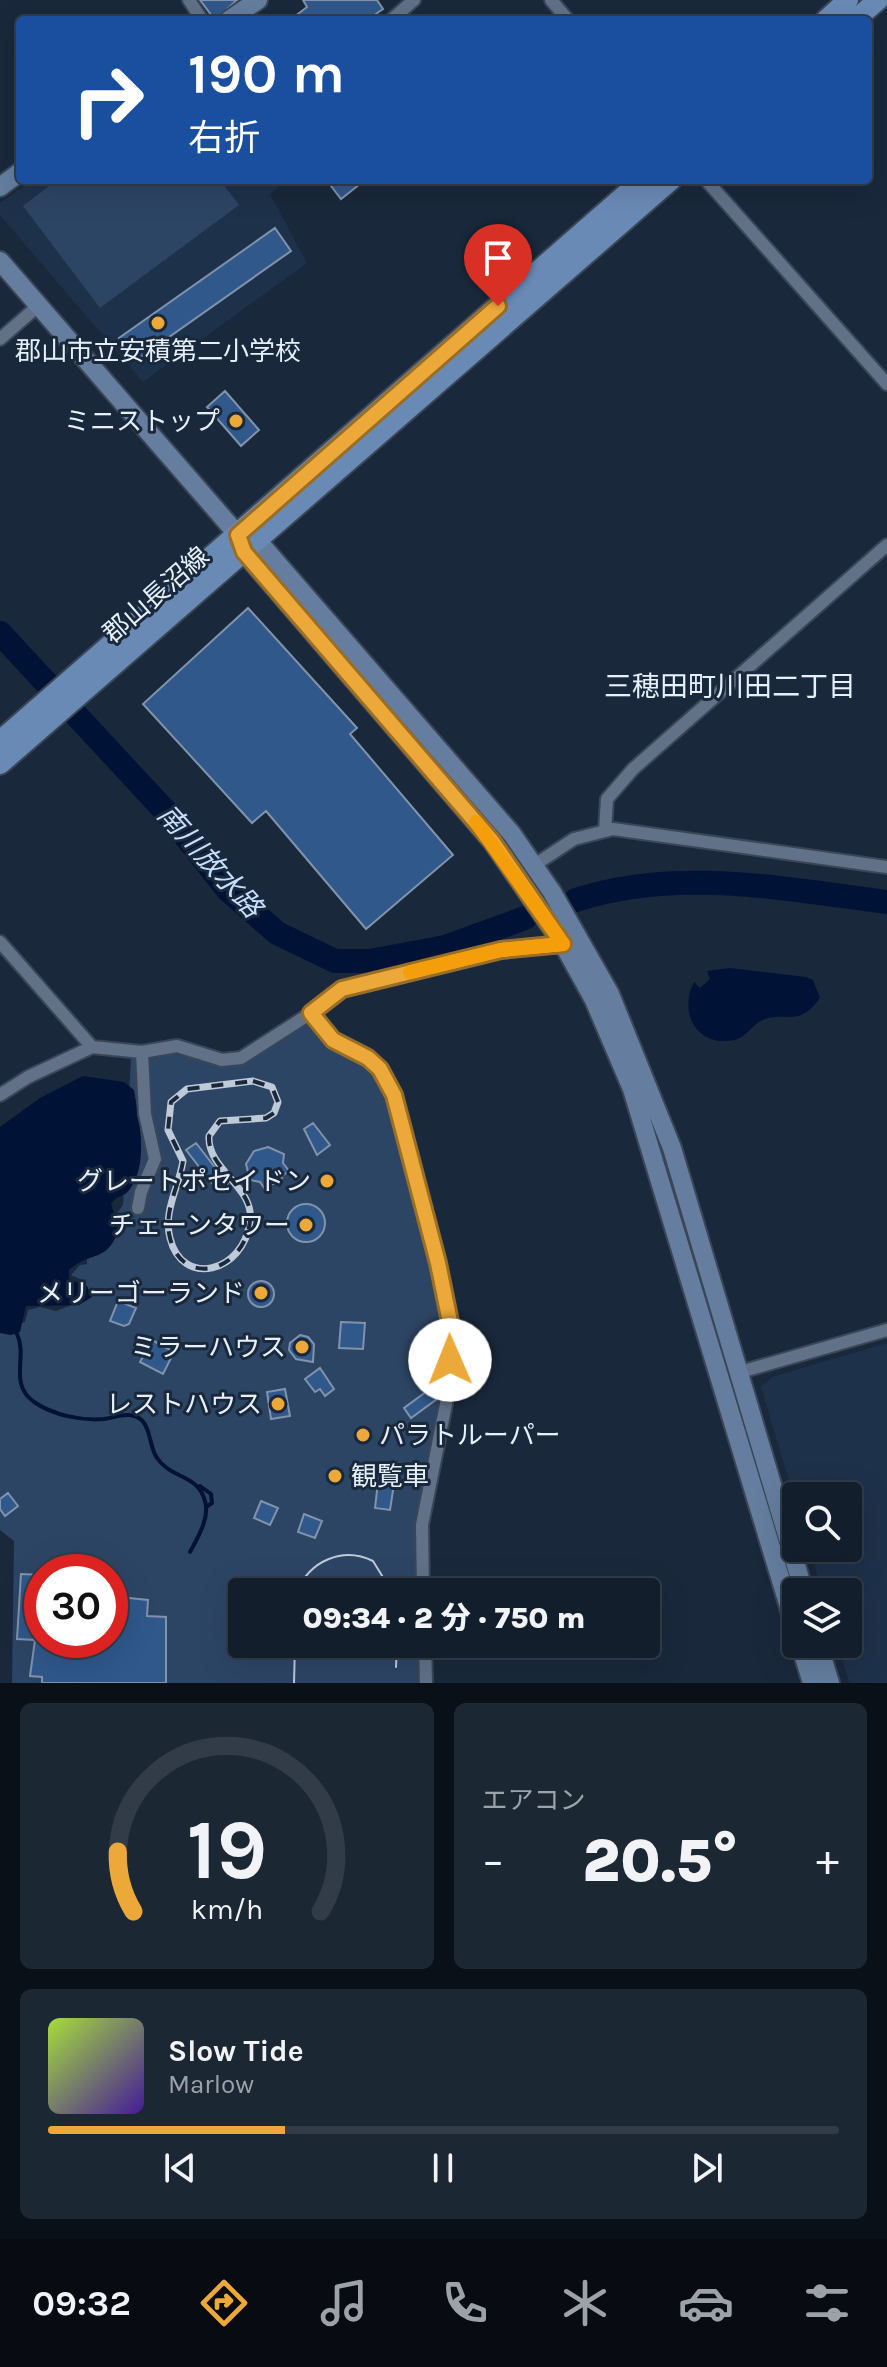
<!DOCTYPE html>
<html lang="ja">
<meta charset="utf-8">
<style>
:root{--surface:#131e2c;--page:#1c2734;--text:#f1f3f6;--muted:#9da2a9;--line:#323c48;--accent:#eca93a}
body{margin:0;font-family:Karla,"Noto Sans JP",sans-serif;background:var(--page);color:var(--text);height:100vh;display:flex;flex-direction:column;font-size:30px;white-space:nowrap}
*{box-sizing:border-box;margin:0}
p{font-size:26px;color:var(--muted)}
.icon{flex:none;width:44px;height:44px;fill:none;stroke:currentColor;stroke-width:2;stroke-linecap:round;stroke-linejoin:round}
.map{position:relative;height:1683px;overflow:hidden}
.panel{display:flex;flex-direction:column;gap:20px;padding:20px;background:#0a1018;flex:1}
.panel>*{flex:none}
.hud{position:absolute;left:16px;top:16px;width:856px;height:168px;border-radius:8px;box-shadow:0 8px 32px #0002,0 0 0 2px var(--line);background:#1a4fa0;color:#fff;overflow:hidden}
.tools{position:absolute;left:782px;top:1482px;display:grid;gap:16px}
.tools a{display:grid;place-items:center;width:80px;height:80px;border-radius:8px;background:var(--surface);box-shadow:0 8px 32px #0002,0 0 0 2px var(--line);font-size:40px}
.speed{position:absolute;left:24px;top:1554px;display:flex;gap:16px;font-size:40px;font-weight:700;text-align:center}
.speed>*{display:grid;place-content:center;width:104px;height:104px;border-radius:50%;background:var(--surface);box-shadow:0 8px 32px #0002,0 0 0 2px var(--line);line-height:1}
.speed .limit{border:12px solid #d22;background:#fff;color:#111}
.pin{position:absolute;display:grid;place-items:center;width:68px;height:68px;color:#fff;margin:-82px -34px;border-radius:50% 50% 50% 0;rotate:-45deg;box-shadow:0 0 8px #0007}
.pin .icon{rotate:45deg}
.me{position:absolute;width:88px;margin:-44px;rotate:359deg;stroke-linejoin:round;filter:drop-shadow(0 0 6px #0008)}
.turn{display:flex;align-items:center;gap:28px;height:168px;padding:0 40px;font-size:36px}
.turn .icon{width:104px;height:104px;stroke-width:2.5}
.turn b{display:block;font-size:56px;line-height:68px}
.big{font-size:60px;font-weight:800;line-height:1.1}
.panel .widget{flex:1;display:flex;flex-direction:column;justify-content:center;gap:12px;min-width:0;padding:0 28px;border-radius:12px;background:var(--page)}
.panel .dial{align-items:center;gap:0}
.dial svg{height:208px;overflow:visible;fill:none;stroke:var(--line);stroke-width:7;stroke-linecap:round;text-anchor:middle}
.dial text{fill:var(--text);stroke:none}
.song{display:flex;align-items:center;gap:24px}
.cover{width:96px;height:96px;border-radius:12px;background:linear-gradient(135deg,hsl(80 70% 55%),hsl(260 70% 35%))}
.played{height:8px;border-radius:4px;background:linear-gradient(90deg,var(--accent) 30%,var(--line) 30%)}
.keys{display:flex;justify-content:space-around;direction:ltr}
.heat{display:flex;justify-content:space-between;align-items:center;font-size:44px;direction:ltr}
.panel .tiles{flex:1;display:grid;gap:20px;grid-template-columns:1fr 1fr}
.widget:last-child{grid-column:span 2}
.trip{position:absolute;left:228px;top:1578px;width:432px;height:80px;border-radius:8px;background:var(--surface);box-shadow:0 8px 32px #0002,0 0 0 2px var(--line);font-weight:800;line-height:80px;text-align:center}
.menu{display:flex;height:128px;justify-content:space-around;align-items:center;background:#080c12;color:var(--muted)}
.menu .icon{width:56px;height:56px}
.menu .selected{color:var(--accent)}
.menu b{font-size:36px;color:var(--text)}
.map>svg:first-child{display:block}
</style>
<div class="map">
<svg width="887" height="1683" viewBox="0 0 887 1683">
<rect width="100%" height="100%" fill="#19283b"/>
<path fill="#1e314a" d="M32,180h255l-17,14 37,69 -164,119 -143,-167v-12z
M887,1343v340h-38l-11,-39h10v-52h-26l-13,-44h39v-52h-52v8l-35,-117 11,-10z"/>
<path fill="#2d4565" fill-rule="evenodd" d="M57,180h163l19,25 -139,103 -77,-102z
M308,1022l26,24 34,16 25,37 54,225 -8,95 -23,130 2,43h-176v52h177l2,39h-409l2,-142 -14,-11v-201l25,-7 3,-12 12,-3 16,4 29,-11 1,-18 -15,-7 9,-10 7,-1v-10l36,-49 8,-146 37,-7 43,12zM42,1572h68v68h-68z"/>
<path fill="#001235" d="M729,968l77,9 7,3 7,18c-21,29 -32,14 -55,21 -12,4 -18,18 -30,21 -38,8 -57,-27 -41,-58l6,6 10,-9 -3,-8z
M83,1076l41,6 10,8c5,30 15,72 -4,99 -5,8 -14,6 -19,15l8,25c-12,35 -28,21 -50,41v9l18,7 5,11 -13,8 -53,1 -6,26 -9,3 -11,-2v-206l40,-29z"/>
<g fill="none" stroke-linecap="round" stroke-linejoin="round">
<path stroke="#001235" stroke-width="4" d="M17,1334c11,23 -9,49 17,68 19,13 47,19 70,17 8,-1 17,-5 25,-4 24,2 18,29 28,43 14,21 41,16 48,43 5,17 -7,36 -15,51
M200,1486l11,8 1,9 -6,4"/>
<path stroke="#001235" stroke-width="24" d="M0,633l167,180 61,77 49,43 58,28h35l75,-14 80,-29
M576,900c101,-33 208,-11 311,2"/>
</g>
<path fill="#30588b" stroke="#8193ab" stroke-width="2" d="M200,0h37l-22,20z
M303,0h74l6,9 -16,11h-77l17,-13z
M338,180h27l-24,19 -10,-13z
M275,228l16,23 -156,110 -16,-23z
M225,391l34,39 -18,16 -34,-39z
M248,608l109,120 -7,6 103,121 -87,74 -100,-118 -14,12 -109,-119z
M313,1123l17,22 -13,10 -13,-26z
M196,1143l32,41 -10,7 -32,-41z
M268,1147l16,7 -1,9 6,8 -7,5 -1,8h-10l-6,5 -5,-7 -10,-2 -4,-16 8,-13z
M287 1223a19 19 0 1 1 38 0a19 19 0 1 1-38 0Z
M248 1294a13 13 0 1 1 26 0a13 13 0 1 1-26 0Z
M118,1301l18,7 -7,16 -5,2 -14,-5z
M341,1322l24,1 -2,26 -24,-1z
M300,1335l8,2 6,7 -1,18 -17,-3 -7,-9 1,-7z
M152,1340l22,12 -11,22 -23,-12z
M320,1368l14,21 -9,7 -5,-7 -5,3 -10,-13z
M285,1389l5,27 -19,3 -4,-27z
M430,1389l7,10 -26,19 -7,-10z
M356 1435a7 7 0 1 1 14 0a7 7 0 1 1-14 0Z
M378,1482l16,2 -4,26 -15,-2z
M8,1493l10,13 -13,10 -5,-7v-10z
M261,1501l17,7 -8,17 -16,-7z
M304,1514l18,7 -7,17 -17,-6z
M21,1574l21,1v65h68v-44l38,4 -1,16 19,1v66h-124v-6l-12,-1 5,-36 -18,-1z"/>
<g fill="none" stroke-linecap="round" stroke-linejoin="round">
<defs>
<path id="street" d="M189,0l13,20
M551,0l17,20
M391,20l23,-20
M706,180l181,204
M0,339l38,-33
M605,831l2,-32 26,-30 254,-224
M533,866l41,-27 39,-10 274,38
M0,942l92,105
M0,1095l28,-18 64,-30 50,5 35,-6 45,14 19,-2 70,-45
M138,1208l3,-16 14,-33 -10,-45 -3,-62
M740,1372l147,-42
M423,1592l-1,-67 24,-121 4,-44v-38l-7,-37 -49,-190 -26,-37 -35,-18 -22,-27 31,-24 159,-39 62,-6
M425,1644l1,39"/>
<path id="secondary" d="M229,20l29,-20
M0,187l20,-15
M0,261l238,274 6,17 248,289 71,103 31,56 38,89 164,541
M244,537l13,3 255,294 40,58 58,102 62,154 132,444
M800,1644l12,39
M818,1644l12,39"/>
<path id="primary" d="M826,20l22,-20
M855,20l23,-20
M0,741l642,-561
M0,764l671,-584"/>
</defs>
<use href="#street" stroke="#3a4656" stroke-width="16"/>
<use href="#secondary" stroke="#3a4656" stroke-width="22"/>
<use href="#primary" stroke="#3a4656" stroke-width="24"/>
<use href="#street" stroke="#607188" stroke-width="12"/>
<use href="#secondary" stroke="#657e9f" stroke-width="18"/>
<use href="#primary" stroke="#6a8ab6" stroke-width="20"/>
<path stroke="#bfcad8" stroke-width="2" d="M297,1592c12,-31 46,-46 76,-31l19,31
M396,1667l1,-23
M294,1683l1,-39"/>
<defs>
<path id="rail" d="M253,1081l19,6 6,15 -4,11 -8,5 -46,3 -11,15c-2,34 46,51 41,85 -6,52 -68,67 -80,17 -7,-27 9,-51 13,-77l-15,-31 3,-28 16,-13z"/>
</defs>
<use href="#rail" stroke="#bfcad8" stroke-width="7"/>
<use href="#rail" stroke="#19283b" stroke-width="4" stroke-dasharray="12" stroke-linecap="butt"/>
</g>
<g fill="none" stroke-linecap="round" stroke-linejoin="round">
<defs>
<path id="route" d="M450,1360v-38l-12,-59 -44,-168 -14,-26 -12,-11 -35,-18 -22,-27 31,-24 159,-39 62,-6 -71,-103 -248,-289 -6,-17 260,-229"/>
</defs>
<use href="#route" stroke="#996e26" stroke-width="20"/>
<use href="#route" stroke="#eca93a" stroke-width="14"/>
<path stroke="#f59e0b" stroke-width="14" d="M410,972l91,-22 62,-6 -87,-122"/>
</g>
<g fill="#eca93a" stroke="#19283b" stroke-width="3">
<circle cx="158" cy="323" r="8"/>
<circle cx="236" cy="421" r="8"/>
<circle cx="327" cy="1181" r="8"/>
<circle cx="306" cy="1225" r="8"/>
<circle cx="261" cy="1293" r="8"/>
<circle cx="302" cy="1347" r="8"/>
<circle cx="278" cy="1404" r="8"/>
<circle cx="363" cy="1435" r="8"/>
<circle cx="335" cy="1476" r="8"/>
</g>
<g text-anchor="middle" dominant-baseline="central" stroke-width="6" stroke-linejoin="round" paint-order="stroke">
<g font-size="26" fill="#e6f0fd" stroke="#19283b" text-anchor="end">
<text x="158" y="351" text-anchor="middle">郡山市立安積第二小学校</text>
<text x="220" y="421">ミニストップ</text>
<text x="311" y="1181">グレートポセイドン</text>
<text x="290" y="1225">チェーンタワー</text>
<text x="245" y="1293">メリーゴーランド</text>
<text x="286" y="1347">ミラーハウス</text>
<text x="262" y="1404">レストハウス</text>
<text x="379" y="1435" text-anchor="start">パラトルーパー</text>
<text x="351" y="1476" text-anchor="start">観覧車</text>
</g>
<g font-size="26" fill="#e6f0fd" stroke="#19283b">
<text transform="translate(156 595) rotate(-41)">郡山長沼線</text>
</g>
<g font-size="28" fill="#e6f0fd" stroke="#19283b">
<text x="730" y="686">三穂田町川田二丁目</text>
</g>
<g font-size="28" font-style="italic" fill="#c7dffe" stroke="#19283b">
<text transform="translate(210 861) rotate(48)">南川放水路</text>
</g>
</g>
</svg>
<div class="tools">
<a><svg class="icon" aria-label="search" viewBox="0 0 24 24"><circle cx="10" cy="10" r="6"/><path d="M15 15l6 6"/></svg></a>
<a><svg class="icon" aria-label="layers" viewBox="0 0 24 24"><path d="M12 4l9 5-9 5-9-5zM3 14l9 5 9-5"/></svg></a>
</div>
<div class="speed"><div class="limit">30</div></div>
<div class="pin" style="left:498px;top:306px;background:#d93025"><svg class="icon" aria-label="arrive" viewBox="0 0 24 24"><path d="M6 21V4h12l-3 4 3 4H6"/></svg></div>
<svg class="me" style="left:450px;top:1360px" viewBox="-20 -20 40 40"><circle r="19" fill="#fff"/><path d="M0-13L10 11 0 6-10 11z" fill="#eca93a"/></svg>
<div class="trip">09:34 · 2 分 · 750 m</div>
<div class="hud">
<div class="turn"><svg class="icon" aria-label="right" viewBox="0 0 24 24"><path d="M7 20v-9h11M14 6l5 5-5 5"/></svg><div><b>190 m</b>右折</div></div>
</div>
</div>
<section class="panel">
<div class="tiles">
<div class="widget dial"><svg viewBox="0 0 100 80">
<path d="M14 69A42 42 0 1 1 86 69"/>
<path d="M14 69A42 42 0 0 1 8 46" stroke="#eca93a"/>
<text x="50" y="56" font-size="32" font-weight="700">19</text>
<text x="50" y="72" font-size="11">km/h</text>
</svg></div>
<div class="widget"><p>エアコン</p>
<div class="heat"><a>−</a><b class="big">20.5°</b><a>+</a></div>
</div>
<div class="widget">
<div class="song"><i class="cover"></i><div><b>Slow Tide</b><p>Marlow</p></div></div>
<div class="played"></div>
<div class="keys"><svg class="icon" aria-label="previous" viewBox="0 0 24 24"><path d="M18 5L8 12l10 7zM5 5v14"/></svg><svg class="icon" aria-label="pause" viewBox="0 0 24 24"><path d="M8 5v14M16 5v14"/></svg><svg class="icon" aria-label="next" viewBox="0 0 24 24"><path d="M6 5l10 7-10 7zM19 5v14"/></svg></div>
</div>
</div>
</section>
<nav class="menu">
<b>09:32</b>
<svg class="icon selected" aria-label="directions" viewBox="0 0 24 24"><path d="M12 3l9 9-9 9-9-9zM9 14v-3h6M13 9l2 2-2 2"/></svg>
<svg class="icon" aria-label="music" viewBox="0 0 24 24"><path d="M9 18V5l10-2v13"/><circle cx="6" cy="18" r="3"/><circle cx="16" cy="16" r="3"/></svg>
<svg class="icon" aria-label="phone" viewBox="0 0 24 24"><path d="M5 4h4l2 5-3 2q2 4 5 5l2-3 5 2v4C11 20 4 13 5 4z"/></svg>
<svg class="icon" aria-label="climate" viewBox="0 0 24 24"><path d="M12 3v18M4 7l16 10M4 17L20 7"/></svg>
<svg class="icon" aria-label="car" viewBox="0 0 24 24"><path d="M5 17H2v-5l4-1 3-4h7l3 4 3 1v5h-3M9 17h6M6 11h13"/><circle cx="7" cy="17" r="2"/><circle cx="17" cy="17" r="2"/></svg>
<svg class="icon" aria-label="filters" viewBox="0 0 24 24"><path d="M4 7h16M4 17h16"/><circle cx="9" cy="7" r="2"/><circle cx="15" cy="17" r="2"/></svg>
</nav>
